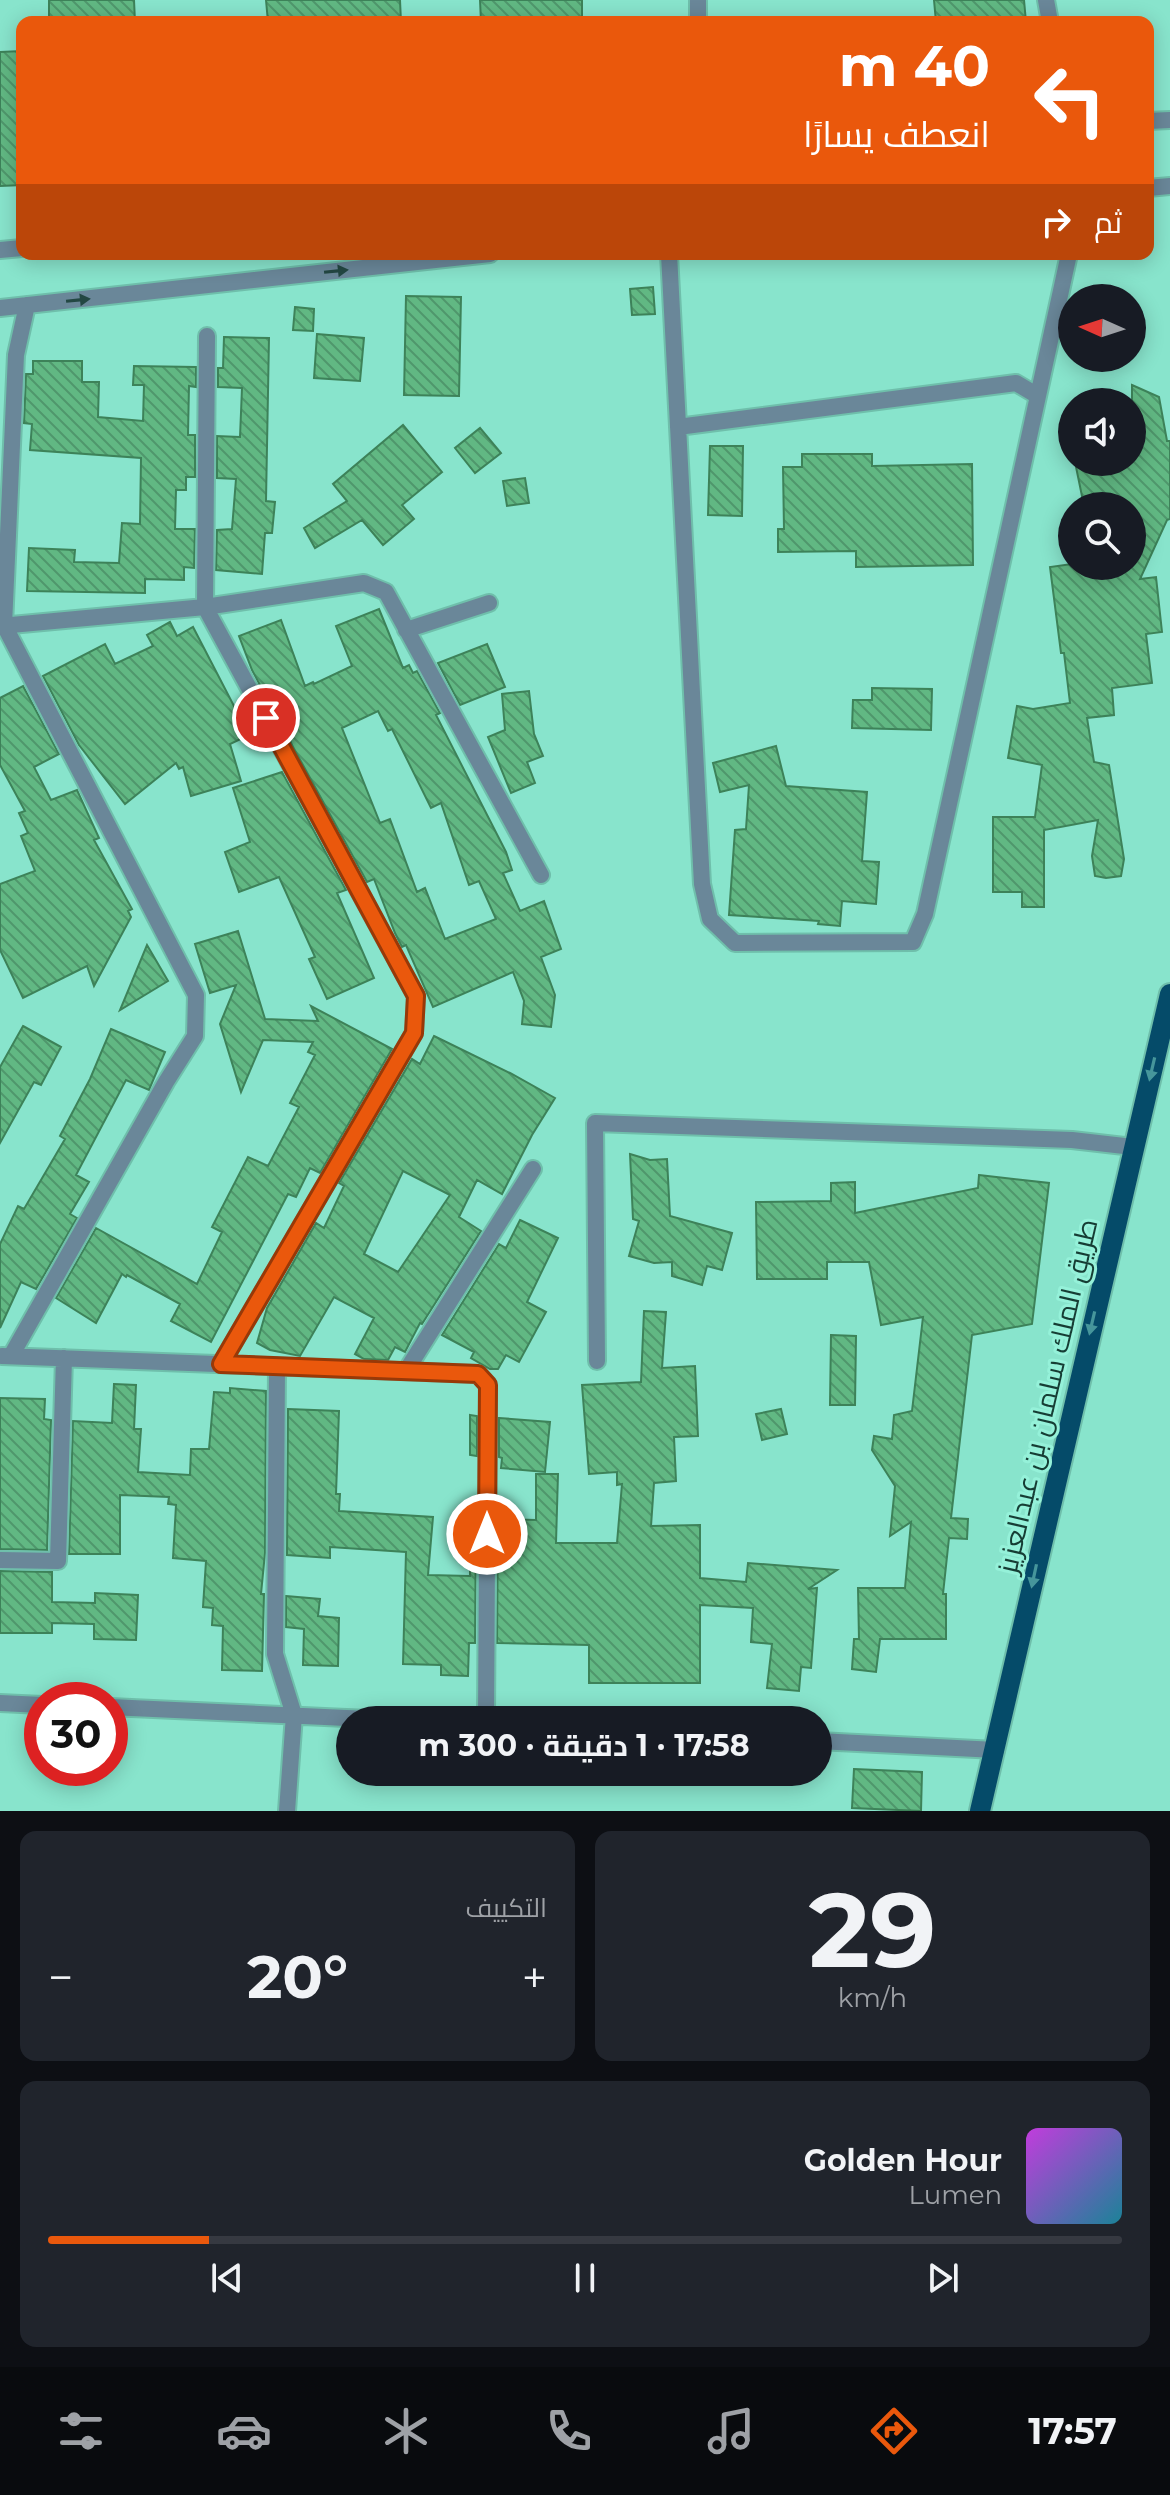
<!DOCTYPE html>
<html lang="ar">
<meta charset="utf-8">
<style>
:root{--surface:#171b24;--page:#20242c;--text:#f1f3f6;--muted:#9ea1a6;--line:#363941;--accent:#ea580c}
body{margin:0;font-family:Montserrat,Cairo,sans-serif;background:var(--page);color:var(--text);direction:rtl;height:100vh;display:flex;flex-direction:column;font-size:30px;white-space:nowrap}
*{box-sizing:border-box;margin:0}
p{font-size:26px;color:var(--muted)}
.icon{flex:none;width:44px;height:44px;fill:none;stroke:currentColor;stroke-width:2;stroke-linecap:round;stroke-linejoin:round}
.map{position:relative;height:1811px;overflow:hidden;direction:ltr}
.side{display:flex;flex-direction:column;gap:20px;padding:20px;background:#0d0f14;flex:1}
.side>*{flex:none}
.hud{position:absolute;left:16px;top:16px;width:1138px;height:244px;border-radius:16px;box-shadow:0 4px 20px #0003;direction:rtl;background:#ea580c;color:#fff;overflow:hidden}
.needle{width:52px;rotate:273deg}
.controls{position:absolute;left:1058px;top:284px;display:grid;gap:16px}
.controls a{display:grid;place-items:center;width:88px;height:88px;border-radius:50%;background:var(--surface);box-shadow:0 4px 20px #0003;font-size:40px}
.speed{position:absolute;left:24px;top:1682px;display:flex;gap:16px;font-size:40px;font-weight:700;text-align:center}
.speed>*{display:grid;place-content:center;width:104px;height:104px;border-radius:50%;background:var(--surface);box-shadow:0 4px 20px #0003;line-height:1}
.speed .limit{border:12px solid #d22;background:#fff;color:#111}
.pin{position:absolute;display:grid;place-items:center;width:68px;height:68px;color:#fff;margin:-34px;border:4px solid #fff;border-radius:50%;box-shadow:0 2px 8px #0007}
.me{position:absolute;width:88px;margin:-44px;rotate:0deg;stroke-linejoin:round;filter:drop-shadow(0 0 6px #0008)}
.turn{display:flex;align-items:center;gap:28px;height:168px;padding:0 32px;font-size:36px}
.turn .icon{width:104px;height:104px;stroke-width:2.5}
.turn b{display:block;font-size:56px;line-height:68px}
.then{display:flex;align-items:center;height:76px;padding:0 32px;background:#0003;gap:16px;font-size:30px}
.big{font-size:60px;font-weight:700;line-height:1.1}
.side .tile{flex:1;display:flex;flex-direction:column;justify-content:center;gap:12px;min-width:0;padding:0 28px;border-radius:16px;background:var(--page)}
.side .dial{align-items:center;gap:0}
.dial b{font-size:104px;line-height:1}
.song{display:flex;align-items:center;gap:24px}
.cover{width:96px;height:96px;border-radius:12px;background:linear-gradient(135deg,hsl(290 70% 55%),hsl(190 70% 35%))}
.played{height:8px;border-radius:4px;background:linear-gradient(90deg,var(--accent) 15%,var(--line) 15%)}
.keys{display:flex;justify-content:space-around;direction:ltr}
.heat{display:flex;justify-content:space-between;align-items:center;font-size:44px;direction:ltr}
.side .tiles{flex:1;display:grid;gap:20px;grid-template-columns:1fr 1fr}
.tile:last-child{grid-column:span 2}
.trip{position:absolute;left:336px;top:1706px;width:496px;height:80px;border-radius:40px;background:var(--surface);box-shadow:0 4px 20px #0003;font-weight:700;line-height:80px;text-align:center;direction:rtl}
.tabs{display:flex;height:128px;justify-content:space-around;align-items:center;background:#090b0e;color:var(--muted)}
.tabs .icon{width:56px;height:56px}
.tabs .active{color:var(--accent)}
.tabs b{font-size:36px;color:var(--text)}
.map>svg:first-child{display:block}
</style>
<div class="map">
<svg width="1170" height="1811" viewBox="0 0 1170 1811">
<defs>
<pattern id="building-back-hatch" width="6" height="6" patternUnits="userSpaceOnUse" patternTransform="scale(2)"><rect width="6" height="6" fill="#61b883"/><path d="M-1 5l2 2M0 0l6 6M5-1l2 2" fill="none" stroke="#4f976c"/></pattern>
</defs>
<rect width="100%" height="100%" fill="#88e4cc"/>
<path fill="url(#building-back-hatch)" stroke="#3d8259" stroke-width="2" fill-rule="evenodd" d="M49,0h85l1,22h-86z
M266,0h134l1,22h-133z
M480,0h102v22h-101z
M934,0h90l2,22h-90z
M22,51v134l-22,1v-134z
M653,287l2,27 -23,1 -2,-26z
M406,296l55,1 -2,99 -55,-1z
M295,307l19,2 -1,22 -20,-1z
M317,334l47,4 -4,43 -46,-3z
M224,337l45,1 -3,163 9,1 -3,31h-7l-3,41 -46,-4 1,-40 15,-1 4,-50 -19,-1v-42l23,1 2,-49 -24,-1v-19h5z
M33,361h49v21h17l-1,35 45,4 1,-36h-11l1,-19 62,1v20l-7,-1 -1,49h7v42h-9v13h-10l-1,39h20l-1,39 -10,-1v13l-39,-1v14l-118,-2 2,-43 46,2 -1,12 45,1 3,-40 18,1 1,-66 -111,-8 2,-26 -8,-1 2,-49h7z
M1132,385l27,12 8,44h3v78l-3,1 -27,59 16,-2 6,55 -16,2 6,49 -40,5 2,27 -27,3 7,44 15,3 15,94 -3,17 -15,2 -11,-2 -3,-20 6,-36 -54,10v77h-22v-15h-29v-75h42l7,-52 -34,-7 9,-52 16,3 37,-6 -6,-50h-3l-11,-86 22,-3 60,2v-60h-48l-9,-44h57z
M403,425l39,47 -40,33 12,14 -31,26 -21,-25 -47,28 -11,-20 43,-27 -14,-17z
M480,428l21,25 -26,20 -20,-25z
M710,446h33l-1,70 -34,-1z
M802,454h70v12l100,-2 1,101 -117,2v-16l-78,1v-23h6l-1,-62h19z
M525,478l4,25 -22,3 -4,-25z
M379,609l24,59 6,-3 4,8 4,-2 23,42 -4,2 70,137 6,18 -9,3 17,38 24,-10 17,48 -20,8 14,38 -4,32 -29,-3 2,-23 -11,-29 -80,35 -27,-62 -4,2 -7,-14 -21,-54 -7,3 -75,-137 -10,-26 -3,2 -27,-51 -13,-34 42,-16 24,66 8,-4 1,2 38,-18 -16,-40zM378,711l10,20 4,-2 39,79 10,-5 28,82 10,-4 17,38 -51,20 -20,-51 -8,4 -27,-73 -10,4 -38,-95z
M170,622l7,14 16,-9 56,108 -19,9 11,37 -50,15 -8,-29 -4,2 -3,-6 -51,41 -46,-59 -36,-69 62,-32 10,20 38,-18 -6,-11z
M487,644l18,43 -45,18 -22,-42z
M23,686l36,68 -25,13 17,33 26,-10 22,48 -5,2 38,69 -4,2 3,6 -37,69 -7,-20 -64,32 -23,-48v-66l35,-13 -14,-35 7,-3 -9,-20 6,-2 -25,-46v-67z
M872,688l60,1 -1,41 -79,-2 1,-28h19z
M529,691l5,43 9,22 -16,6 8,21 -24,10 -23,-56 17,-7 -3,-36z
M776,746l10,40 81,6 -5,69 17,1 -3,42 -34,-3 -2,25 -22,-2 1,-3 -90,-6 6,-85 11,-1 3,-44 -29,7 -7,-29z
M282,772l64,118 -9,3 37,85 -47,21 -18,-40 6,-2 -36,-80 -40,15 -14,-40 25,-10 -17,-54z
M238,931l27,88 53,2 -7,-15 81,43 -72,124 -10,-5 -14,29 -8,-3 -77,148 -40,-21 9,-17 -53,-29 -1,2 -4,-3 -26,49 -40,-25 40,-70 101,56 25,-52 -10,-5 36,-70 20,9 31,-59 -9,-4 25,-48 -7,-3 5,-10 -50,-2 -22,52 -21,-68 16,-39 -26,8 -15,-49z
M147,945l21,36 -48,29z
M23,1026l38,21 -20,38 -7,-3 -34,61v-76z
M111,1029l54,23 -16,38 -23,-10 -50,95 13,7 -19,32 7,4 -41,71 -15,-7 -21,46v-84l18,-38 6,3 41,-70 -5,-3 30,-57z
M434,1036l76,37 45,25 -23,37 -30,59 -25,-14 -18,37 22,14 -59,93 -2,-1 -15,29 -10,-5 -7,13 -24,-1 -9,-5 19,-36 -40,-21 -34,59 -30,-6 -13,-7 10,-35 49,-85 8,5 20,-42 -5,-3 73,-124 8,5zM403,1171l47,24 -52,77 -34,-18z
M630,1154l20,6 17,-1 3,57 62,17 -10,37 -15,-4 -5,19 -30,-9v-14l-18,1 -25,-7 10,-35 -6,-2z
M979,1175l70,8 -17,141 -60,11 -21,183 17,1 -1,20 -18,-1 -6,56h3v45h-66l-4,33 -24,-3 2,-30h5l-1,-51h47l6,-66 -21,14 5,-50 -23,-36 2,-14 18,3 2,-24 18,-4 11,-94 -42,8 -12,-63h-42v17h-70l-1,-77 75,-1v-18l24,-1v31l123,-25z
M520,1220l38,18 -31,64 19,10 -27,50 -13,-7 -8,14h-8l-19,-11 3,-6 -32,-17 57,-91 7,4z
M644,1311l22,1 -4,56 33,-2 3,70 -24,1 2,44 -22,2 -3,43 49,-1v53l46,4 2,-19 89,7 -29,19 9,-1 -6,80 -10,-1 -2,24 -32,-3 5,-44 -21,-2 2,-34 -53,-3v78h-111v-38l-92,-2 1,-124 38,1v-46h22l-2,69h61l5,-59 -5,1v-13l-28,2 -7,-89 59,-3z
M831,1335l25,1 -1,69h-25z
M114,1384l22,1 -2,44h7l-3,43 52,3 1,-26h18l5,-57 16,1v-5l36,3 -1,162 -4,41h3l-2,77 -40,-1 1,-44 -11,-1 1,-17 -10,-1 3,-46 -33,-3 3,-53 -8,-1 1,-7 -49,-2v59h-51l4,-133 39,2z
M0,1398l45,1 -1,20 7,1 -4,130 -47,-1z
M288,1409l51,2 -3,83h4l-1,17 94,6 -5,58 42,1v-57h6l-1,124h-6l-1,33 -27,-1v-10l-38,-1 3,-112 -76,-5v11l-43,-3z
M781,1409l6,25 -25,6 -6,-26z
M470,1415l7,1v40l-7,-1z
M499,1418l51,4 -5,50 -44,-4 1,-10 -3,-1z
M0,1571l52,1v30l43,1v-10l43,2 -2,45 -42,-1v-15l-42,-1v10h-52z
M286,1596l34,3 -2,17 21,2 -1,48 -35,-1 1,-36 -18,-2z
M854,1769l68,3 -1,39 -69,-3z"/>
<g fill="none" stroke-linecap="round" stroke-linejoin="round">
<defs>
<path id="street" d="M698,0v22
M1046,0l4,22
M1148,121l22,-1
M1148,188l22,-2
M0,250l22,-2
M669,254l33,630 8,35 25,24 178,-1 12,-28 113,-518 -22,-13 -338,44
M0,308l490,-54
M207,336l-2,271 159,-24 22,9 155,283
M1038,396l31,-142
M0,626l205,-19 211,389 -2,37 -193,331
M406,630l83,-27
M2,1356l476,18 10,11 -2,335
M11,1356l155,-274 29,-46 1,-41 -192,-370 12,-270 11,-50
M597,1361l-2,-238 477,17 61,7
M277,1366l-2,288 19,61 -7,96
M406,1371l127,-202
M0,1560l58,1 6,-203
M0,1703l42,2
M110,1707l280,13
M818,1741l178,9"/>
<path id="primary" d="M980,1811l190,-817"/>
</defs>
<use href="#street" stroke="#6fbfab" stroke-width="20"/>
<use href="#primary" stroke="#6fbfab" stroke-width="24"/>
<use href="#street" stroke="#6a8799" stroke-width="16"/>
<use href="#primary" stroke="#054b69" stroke-width="20"/>
</g>
<defs><path id="oneway-solid" d="M-6-.8H1V-3.2L6.5 0L1 3.2V.8H-6Z" transform="scale(2)"/></defs>
<g fill="#234843">
<use href="#oneway-solid" transform="translate(336 271) rotate(-6)"/>
<use href="#oneway-solid" transform="translate(78 300) rotate(-6)"/>
</g>
<g fill="#46969b">
<use href="#oneway-solid" transform="translate(1152 1069) rotate(103)"/>
<use href="#oneway-solid" transform="translate(1092 1323) rotate(103)"/>
<use href="#oneway-solid" transform="translate(1034 1576) rotate(102)"/>
</g>
<g fill="none" stroke-linecap="round" stroke-linejoin="round">
<defs>
<path id="route" d="M266,718l150,278 -2,37 -193,331 257,10 10,11 -1,149"/>
</defs>
<use href="#route" stroke="#983908" stroke-width="20"/>
<use href="#route" stroke="#ea580c" stroke-width="14"/>
</g>
<g text-anchor="middle" dominant-baseline="central" stroke-width="6" stroke-linejoin="round" paint-order="stroke">
<g font-size="28" fill="#163d34" stroke="#95f1d9">
<text transform="translate(1047 1396) rotate(-77)">طريق الملك سلمان بن عبدالعزيز</text>
</g>
</g>
</svg>
<div class="controls">
<a><svg class="needle" viewBox="-14 -14 28 28"><path d="M0-13l5 13h-10z" fill="#e53935"/><path d="M0 13l5-13h-10z" fill="#9ea1a6"/></svg></a>
<a><svg class="icon" aria-label="sound" viewBox="0 0 24 24"><path d="M4 9h4l5-4v14l-5-4H4zM17 9q2 3 0 6"/></svg></a>
<a><svg class="icon" aria-label="search" viewBox="0 0 24 24"><circle cx="10" cy="10" r="6"/><path d="M15 15l6 6"/></svg></a>
</div>
<div class="speed"><div class="limit">30</div></div>
<div class="pin" style="left:266px;top:718px;background:#d93025"><svg class="icon" aria-label="arrive" viewBox="0 0 24 24"><path d="M6 21V4h12l-3 4 3 4H6"/></svg></div>
<svg class="me" style="left:487px;top:1534px" viewBox="-20 -20 40 40"><circle r="17" fill="#ea580c" stroke="#fff" stroke-width="3"/><path d="M0-11L8 9 0 5-8 9z" fill="#fff"/></svg>
<div class="trip">17:58 · 1 دقيقة · 300 m</div>
<div class="hud">
<div class="turn"><svg class="icon" aria-label="left" viewBox="0 0 24 24"><path d="M17 20v-9H6M10 6l-5 5 5 5"/></svg><div><b>40 m</b>انعطف يسارًا</div></div>
<div class="then">ثم<svg class="icon" aria-label="right" viewBox="0 0 24 24"><path d="M7 20v-9h11M14 6l5 5-5 5"/></svg></div>
</div>
</div>
<section class="side">
<div class="tiles">
<div class="tile dial"><b>29</b><p>km/h</p></div>
<div class="tile"><p>التكييف</p>
<div class="heat"><a>−</a><b class="big">20°</b><a>+</a></div>
</div>
<div class="tile">
<div class="song"><i class="cover"></i><div><b>Golden Hour</b><p>Lumen</p></div></div>
<div class="played"></div>
<div class="keys"><svg class="icon" aria-label="previous" viewBox="0 0 24 24"><path d="M18 5L8 12l10 7zM5 5v14"/></svg><svg class="icon" aria-label="pause" viewBox="0 0 24 24"><path d="M8 5v14M16 5v14"/></svg><svg class="icon" aria-label="next" viewBox="0 0 24 24"><path d="M6 5l10 7-10 7zM19 5v14"/></svg></div>
</div>
</div>
</section>
<nav class="tabs">
<b>17:57</b>
<svg class="icon active" aria-label="directions" viewBox="0 0 24 24"><path d="M12 3l9 9-9 9-9-9zM9 14v-3h6M13 9l2 2-2 2"/></svg>
<svg class="icon" aria-label="music" viewBox="0 0 24 24"><path d="M9 18V5l10-2v13"/><circle cx="6" cy="18" r="3"/><circle cx="16" cy="16" r="3"/></svg>
<svg class="icon" aria-label="phone" viewBox="0 0 24 24"><path d="M5 4h4l2 5-3 2q2 4 5 5l2-3 5 2v4C11 20 4 13 5 4z"/></svg>
<svg class="icon" aria-label="climate" viewBox="0 0 24 24"><path d="M12 3v18M4 7l16 10M4 17L20 7"/></svg>
<svg class="icon" aria-label="car" viewBox="0 0 24 24"><path d="M5 17H2v-5l4-1 3-4h7l3 4 3 1v5h-3M9 17h6M6 11h13"/><circle cx="7" cy="17" r="2"/><circle cx="17" cy="17" r="2"/></svg>
<svg class="icon" aria-label="filters" viewBox="0 0 24 24"><path d="M4 7h16M4 17h16"/><circle cx="9" cy="7" r="2"/><circle cx="15" cy="17" r="2"/></svg>
</nav>
